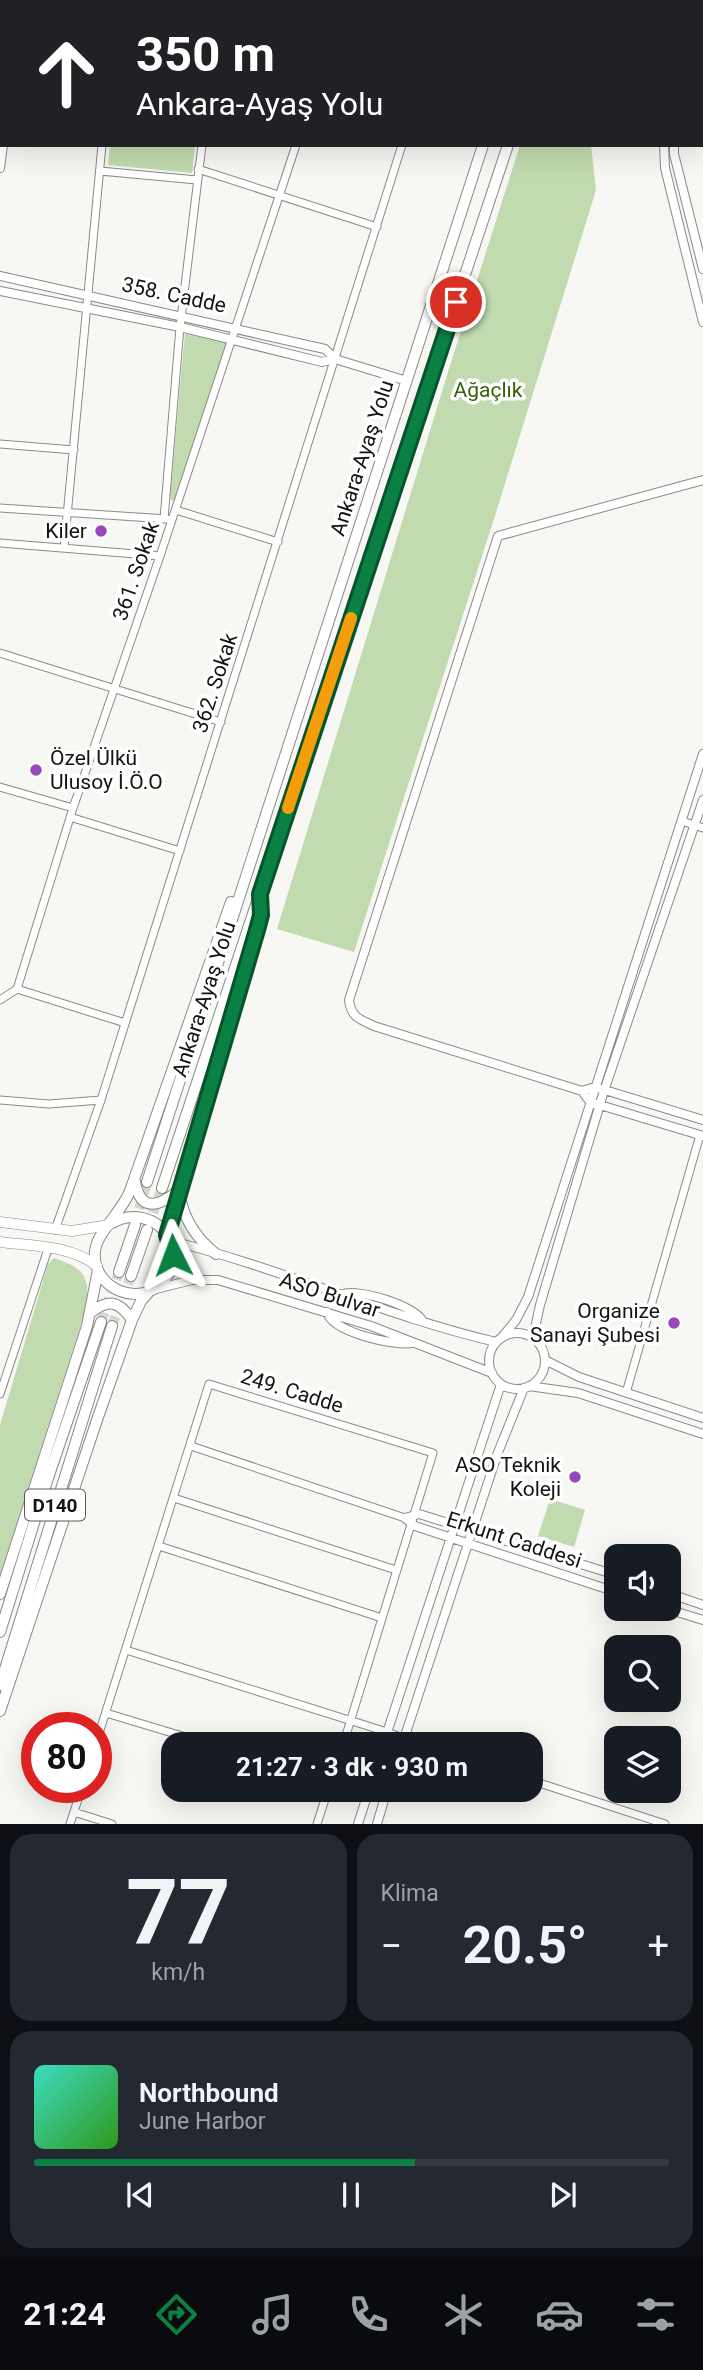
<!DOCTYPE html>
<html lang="tr">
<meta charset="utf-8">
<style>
:root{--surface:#171b24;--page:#242831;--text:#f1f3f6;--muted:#9ea1a6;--line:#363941;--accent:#0b8043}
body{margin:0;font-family:Roboto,sans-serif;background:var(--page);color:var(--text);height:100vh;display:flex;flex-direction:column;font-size:26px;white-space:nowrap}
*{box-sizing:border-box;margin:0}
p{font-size:23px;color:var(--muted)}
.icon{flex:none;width:38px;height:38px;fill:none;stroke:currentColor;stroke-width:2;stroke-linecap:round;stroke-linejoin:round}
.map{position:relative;height:1824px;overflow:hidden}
.drawer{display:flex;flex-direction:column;gap:10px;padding:10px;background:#0d0f14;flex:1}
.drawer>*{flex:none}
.hud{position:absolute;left:0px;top:0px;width:704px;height:147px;box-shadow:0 7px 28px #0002;background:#202124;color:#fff;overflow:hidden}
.tools{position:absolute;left:604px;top:1544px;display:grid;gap:14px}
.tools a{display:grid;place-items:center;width:77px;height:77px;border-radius:14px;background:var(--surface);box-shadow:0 7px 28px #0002;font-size:35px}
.speed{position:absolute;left:21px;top:1712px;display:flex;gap:14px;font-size:35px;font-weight:700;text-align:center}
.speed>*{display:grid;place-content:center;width:91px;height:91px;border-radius:50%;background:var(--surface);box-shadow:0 7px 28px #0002;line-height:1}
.speed .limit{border:10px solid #d22;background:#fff;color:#111}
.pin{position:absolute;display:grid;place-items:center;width:60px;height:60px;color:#fff;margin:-30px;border:4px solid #fff;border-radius:50%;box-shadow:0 2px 7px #0007}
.me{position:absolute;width:77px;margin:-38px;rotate:357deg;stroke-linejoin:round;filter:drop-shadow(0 0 5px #0008)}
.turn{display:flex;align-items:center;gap:24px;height:147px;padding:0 21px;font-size:32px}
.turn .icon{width:91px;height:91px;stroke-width:2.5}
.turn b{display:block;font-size:49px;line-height:60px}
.big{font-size:52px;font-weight:700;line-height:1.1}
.drawer .widget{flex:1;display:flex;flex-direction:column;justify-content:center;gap:10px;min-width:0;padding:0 24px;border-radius:21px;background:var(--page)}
.drawer .dial{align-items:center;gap:0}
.dial b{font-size:91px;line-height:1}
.song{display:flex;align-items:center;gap:21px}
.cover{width:84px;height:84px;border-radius:10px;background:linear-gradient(135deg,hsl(170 70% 55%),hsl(110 70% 35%))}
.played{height:7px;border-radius:4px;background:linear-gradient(90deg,var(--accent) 60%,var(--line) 60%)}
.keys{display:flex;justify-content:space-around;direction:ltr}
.heat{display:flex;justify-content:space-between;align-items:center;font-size:38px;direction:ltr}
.drawer .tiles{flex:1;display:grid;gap:10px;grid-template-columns:1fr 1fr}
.widget:last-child{grid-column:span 2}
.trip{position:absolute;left:161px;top:1732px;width:382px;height:70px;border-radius:21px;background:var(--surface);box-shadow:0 7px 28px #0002;font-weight:700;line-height:70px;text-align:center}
.tab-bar{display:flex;height:112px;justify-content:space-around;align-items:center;background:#090b0e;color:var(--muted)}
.tab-bar .icon{width:49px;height:49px}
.tab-bar .selected{color:var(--accent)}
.tab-bar b{font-size:32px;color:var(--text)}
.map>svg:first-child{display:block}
</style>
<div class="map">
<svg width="703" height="1824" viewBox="0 0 703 1824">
<rect width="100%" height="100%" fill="#f7f7f3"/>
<path fill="#c1daaf" d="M110,145l85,2 -3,26 -84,-8z
M520,145h71l5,45 -102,329 -140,433 -77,-23 171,-557z
M185,333l42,9 -50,157 -4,2 -3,-3z
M54,1258c29,10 36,17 33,48l-87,269v-150l48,-161z
M550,1499l35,11 -11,37 -36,-11z"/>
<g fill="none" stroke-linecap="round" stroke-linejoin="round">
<path stroke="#d5d5d1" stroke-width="10" stroke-dasharray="10 5" stroke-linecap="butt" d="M135,1223l12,-41
M148,1227l14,-39
M101,1322l18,-50
M112,1326l19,-50"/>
<defs>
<path id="minor" d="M152,2v-2
M198,169l179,58
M100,171l97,9
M0,444l74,6
M0,508l167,11
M176,510l102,32
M164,519l16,-192 22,-182
M0,543l160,13
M64,548l38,-403
M0,653l221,69
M0,787l73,21
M70,817l110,34
M682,821l21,7
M17,989l108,34
M0,1000l17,-11 56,-181 87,-252 136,-411
M0,1100l49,4 52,-4
M55,1230l46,-130 301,-955
M626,1393l74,-258
M0,1394l48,-145
M191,1446l214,72
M174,1498l222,72
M159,1546l223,72
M126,1650l261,82 34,13
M106,1713l106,32
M96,1743l113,-359 224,69 -90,292
M530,1780l135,44
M74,1812l38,12
M70,1824l12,-37
M317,1824l11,-34"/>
<path id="tertiary" d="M48,2v-2
M702,95l1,-1
M702,104h1
M0,118h2
M664,145l1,23 38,154
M674,145v9l29,115
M0,168l3,-23
M0,276l325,73 10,10 -13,3 -142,-35 -180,-36
M335,359l72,22
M703,480l-205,56 -149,464c2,17 10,19 25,26l208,65 13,-4 108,33
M582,1091l8,11 113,34
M171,1241c110,27 214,75 325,101
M156,1289l36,-9h26l153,46 121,47
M341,1295c15,-8 76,11 82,27
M327,1312c5,20 66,34 85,31
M489 1361a28 28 0 1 1 56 0a28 28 0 1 1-56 0Z
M503,1336l13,-16 12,-23 175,-543
M533,1337l7,-32 63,-211 100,-294
M545,1360l34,17 124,41
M529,1386l49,7 125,41
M405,1518l10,8 201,66
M405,1518l14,-4 197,61
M668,1593l35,12
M664,1608l39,12
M383,1745l118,-361
M402,1745l95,-290 27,-67
M358,1824l11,-34
M377,1824l10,-34"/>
<path id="secondary" d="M196,0l4,2
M0,1222l72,9 37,-6
M0,1242c31,4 71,3 97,24"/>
<path id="trunk" d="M530,2v-2
M556,2v-2
M135,1181c5,33 26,25 45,8
M147,1182l336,-1037
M162,1188l346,-1043
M180,1196c4,24 17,43 36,58
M112,1223c37,-21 79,18 54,55 -23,32 -75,12 -71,-27 2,-19 27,-39 35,-60l101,-289
M167,1235l28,-99 62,-206 4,-15 -1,-14
M119,1272l16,-47
M131,1276l16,-46
M90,1313c19,-15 29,-12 42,7
M0,1594l87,-268 11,-56
M0,1632l48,-154 53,-156
M0,1685l112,-359
M0,1711l97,-291 35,-100 9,-19 7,-8"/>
</defs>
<use href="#minor" stroke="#8b8a86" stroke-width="9"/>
<use href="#tertiary" stroke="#8b8a86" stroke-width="10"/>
<use href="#secondary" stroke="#8b8a86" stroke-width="11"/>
<use href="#trunk" stroke="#8b8a86" stroke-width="12"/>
<use href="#minor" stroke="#fff" stroke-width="7"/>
<use href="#tertiary" stroke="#fff" stroke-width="8"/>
<use href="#secondary" stroke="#fff" stroke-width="10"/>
<use href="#trunk" stroke="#fff" stroke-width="10"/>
</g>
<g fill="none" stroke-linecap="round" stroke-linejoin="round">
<defs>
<path id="route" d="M173,1255l-6,-20 90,-305 4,-15 -1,-21 196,-592"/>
</defs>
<use href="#route" stroke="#07532c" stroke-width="18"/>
<use href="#route" stroke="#0b8043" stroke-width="12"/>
<path stroke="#f59e0b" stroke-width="12" d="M288,808l63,-190"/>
</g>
<g fill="#9849b9" stroke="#fff" stroke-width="2.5">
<circle cx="101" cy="531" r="7"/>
<circle cx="36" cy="770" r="7"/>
<circle cx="674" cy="1323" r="7"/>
<circle cx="575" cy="1477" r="7"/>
</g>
<g text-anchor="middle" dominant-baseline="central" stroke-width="7" stroke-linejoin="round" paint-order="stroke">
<rect fill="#fff" stroke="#5a5a59" stroke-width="2" x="25" y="1489.5" width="60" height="31" rx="5"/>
<g font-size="19" font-weight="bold" fill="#141412">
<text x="55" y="1505">D140</text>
</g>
<g font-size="21" fill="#141412" stroke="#fff">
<text transform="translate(174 295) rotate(12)">358. Cadde</text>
<text transform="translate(362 458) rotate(-72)">Ankara-Ayaş Yolu</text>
<text transform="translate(136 571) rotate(-71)">361. Sokak</text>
<text transform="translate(215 683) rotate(-72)">362. Sokak</text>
<text transform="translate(204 999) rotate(-72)">Ankara-Ayaş Yolu</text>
<text transform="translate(330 1295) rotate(18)">ASO Bulvar</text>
<text transform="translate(292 1391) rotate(17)">249. Cadde</text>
<text transform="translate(514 1540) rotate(18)">Erkunt Caddesi</text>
</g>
<g font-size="21" fill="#396108" stroke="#fff">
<text x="488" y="390">Ağaçlık</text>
</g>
<g font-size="21" fill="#141412" stroke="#fff" text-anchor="end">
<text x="87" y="531">Kiler</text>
<text x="50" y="758" text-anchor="start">Özel Ülkü<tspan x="50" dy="24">Ulusoy İ.Ö.O</tspan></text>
<text x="660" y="1311">Organize<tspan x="660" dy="24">Sanayi Şubesi</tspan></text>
<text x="561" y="1465">ASO Teknik<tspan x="561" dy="24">Koleji</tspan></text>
</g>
</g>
</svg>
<div class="tools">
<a><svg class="icon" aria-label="sound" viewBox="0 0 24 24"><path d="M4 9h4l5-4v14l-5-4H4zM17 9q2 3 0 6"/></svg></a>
<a><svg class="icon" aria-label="search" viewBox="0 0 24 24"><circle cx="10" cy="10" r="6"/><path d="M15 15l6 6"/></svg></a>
<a><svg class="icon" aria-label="layers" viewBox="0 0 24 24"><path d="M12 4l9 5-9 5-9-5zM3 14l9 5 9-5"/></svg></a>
</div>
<div class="speed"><div class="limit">80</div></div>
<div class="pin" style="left:456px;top:302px;background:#d93025"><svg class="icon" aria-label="arrive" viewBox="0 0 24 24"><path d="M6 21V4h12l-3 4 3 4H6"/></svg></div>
<svg class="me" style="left:173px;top:1255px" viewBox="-20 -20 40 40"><path d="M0-17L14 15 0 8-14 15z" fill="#0b8043" stroke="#fff" stroke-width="4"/></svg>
<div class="trip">21:27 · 3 dk · 930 m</div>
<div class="hud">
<div class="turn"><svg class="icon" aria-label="ahead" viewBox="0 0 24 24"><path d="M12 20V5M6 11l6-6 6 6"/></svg><div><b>350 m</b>Ankara-Ayaş Yolu</div></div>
</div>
</div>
<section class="drawer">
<div class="tiles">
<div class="widget dial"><b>77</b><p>km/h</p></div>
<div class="widget"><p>Klima</p>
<div class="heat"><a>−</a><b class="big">20.5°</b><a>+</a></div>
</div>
<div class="widget">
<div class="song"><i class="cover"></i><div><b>Northbound</b><p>June Harbor</p></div></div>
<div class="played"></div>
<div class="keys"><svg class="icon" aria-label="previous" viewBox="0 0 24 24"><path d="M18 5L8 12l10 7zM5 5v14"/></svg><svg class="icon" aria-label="pause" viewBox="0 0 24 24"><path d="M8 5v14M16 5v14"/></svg><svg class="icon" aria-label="next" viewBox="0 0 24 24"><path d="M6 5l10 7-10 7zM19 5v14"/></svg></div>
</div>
</div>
</section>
<nav class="tab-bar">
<b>21:24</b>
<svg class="icon selected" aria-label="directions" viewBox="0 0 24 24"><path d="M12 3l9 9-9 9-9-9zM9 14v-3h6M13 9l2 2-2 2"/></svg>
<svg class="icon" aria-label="music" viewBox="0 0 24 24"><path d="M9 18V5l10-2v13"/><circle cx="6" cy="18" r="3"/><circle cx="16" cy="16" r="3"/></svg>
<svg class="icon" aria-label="phone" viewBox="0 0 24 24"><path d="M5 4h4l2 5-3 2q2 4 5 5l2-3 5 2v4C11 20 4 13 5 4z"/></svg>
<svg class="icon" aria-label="climate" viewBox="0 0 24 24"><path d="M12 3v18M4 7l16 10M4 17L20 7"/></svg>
<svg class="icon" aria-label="car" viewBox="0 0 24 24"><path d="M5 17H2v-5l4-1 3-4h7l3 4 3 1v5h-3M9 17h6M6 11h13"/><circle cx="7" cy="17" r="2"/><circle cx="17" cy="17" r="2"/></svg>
<svg class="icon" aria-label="filters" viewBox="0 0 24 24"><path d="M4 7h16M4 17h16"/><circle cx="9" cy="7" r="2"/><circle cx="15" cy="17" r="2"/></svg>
</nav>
